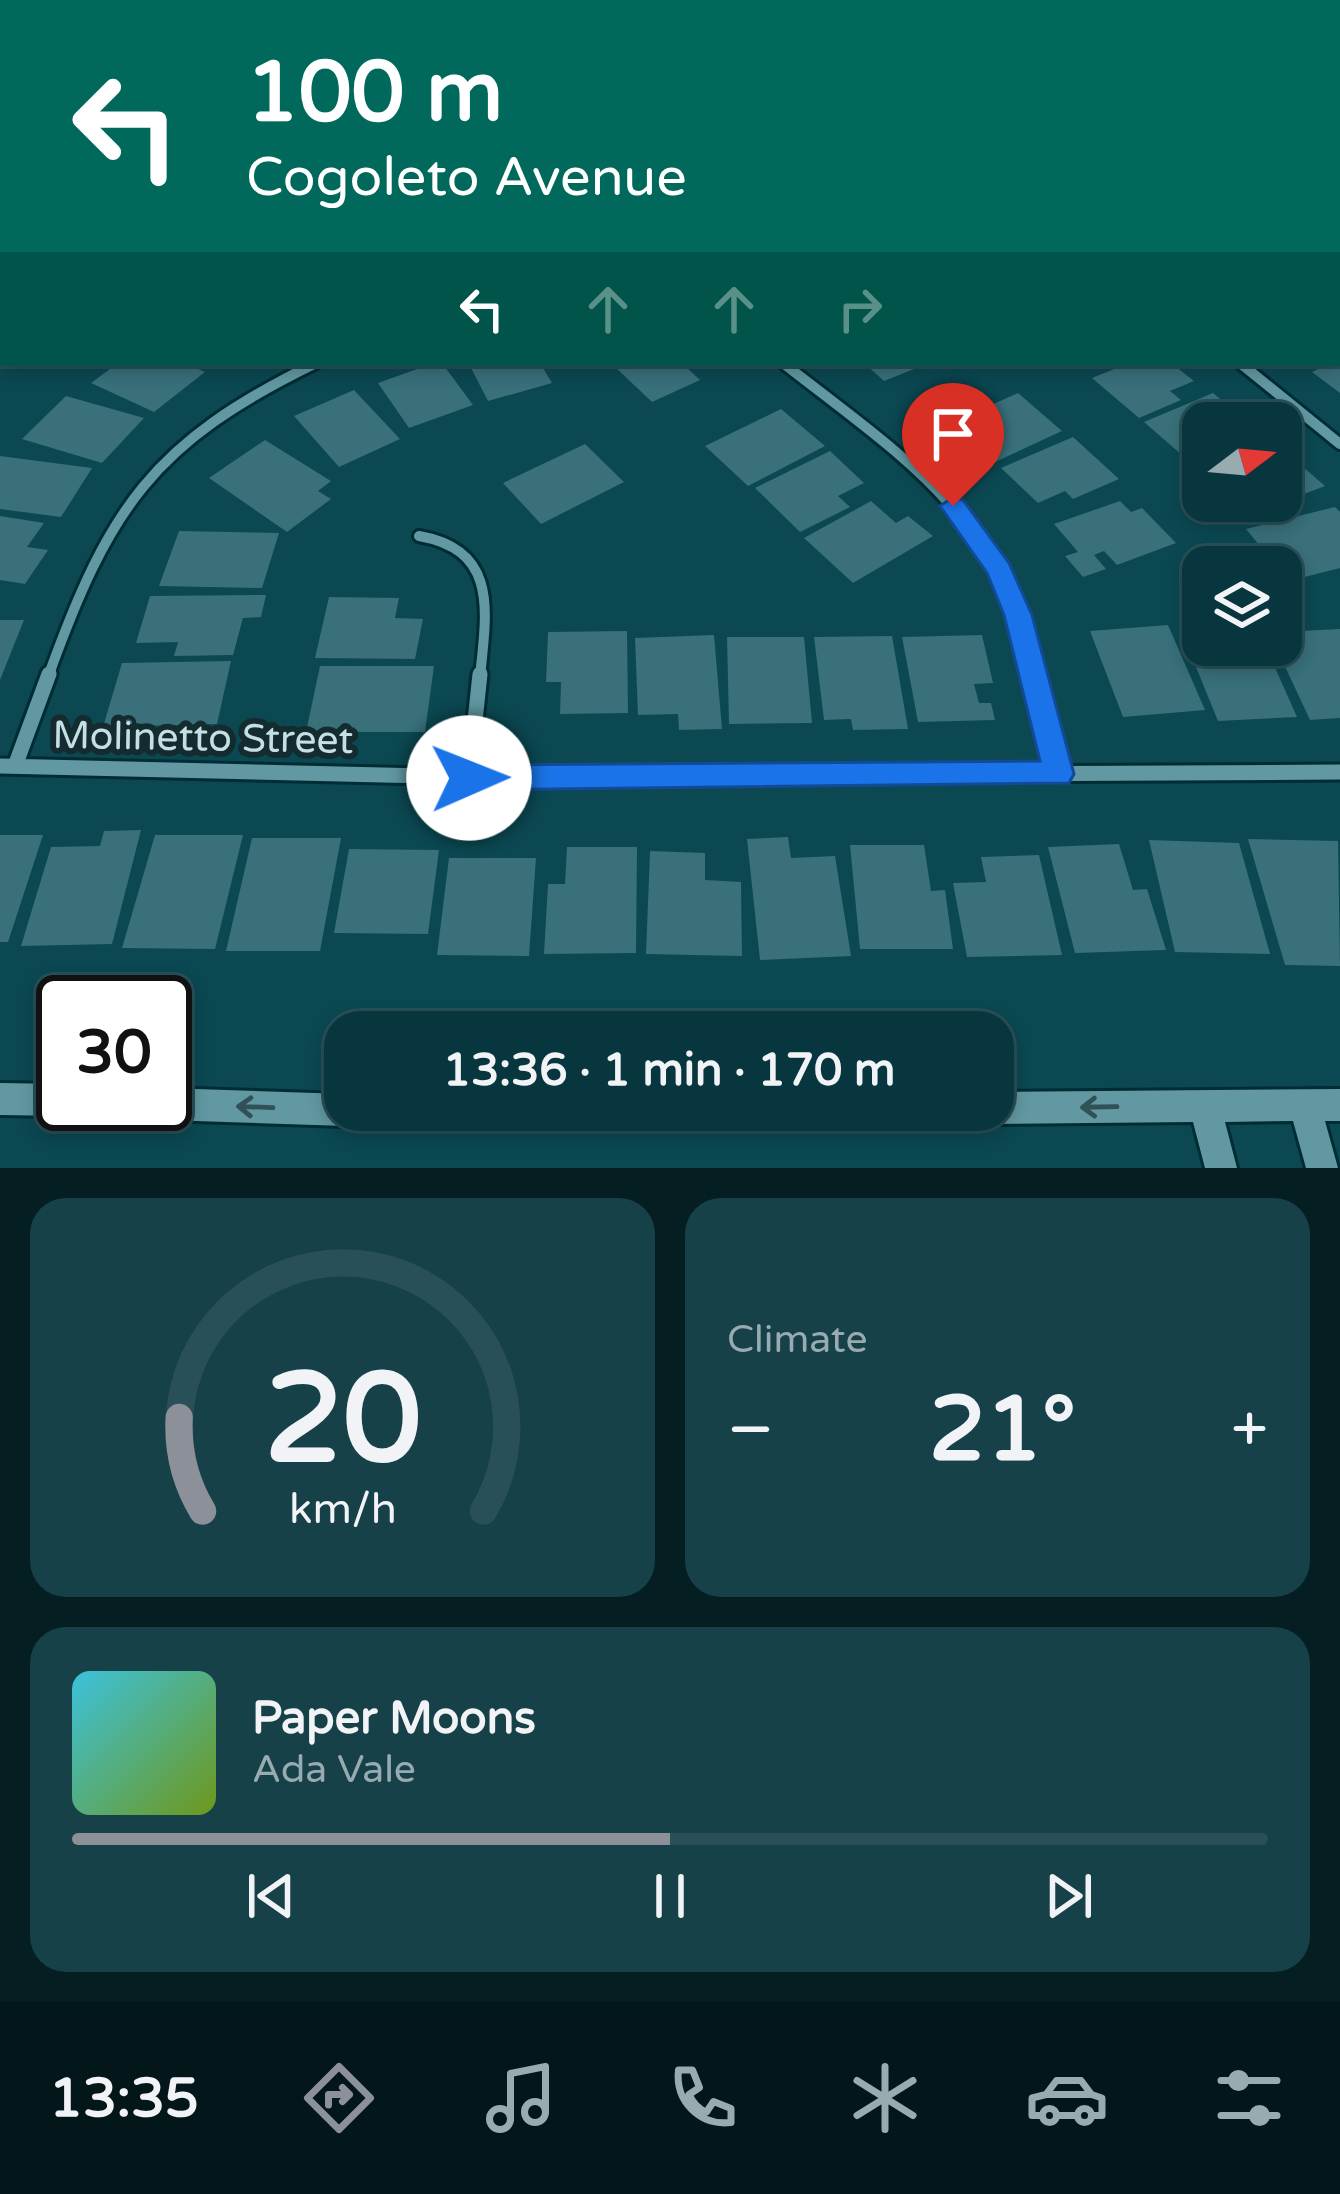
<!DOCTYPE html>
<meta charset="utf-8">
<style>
:root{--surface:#08363e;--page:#164149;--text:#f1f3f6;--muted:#98abb0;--line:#295058;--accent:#8c9099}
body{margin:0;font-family:"Varela Round",sans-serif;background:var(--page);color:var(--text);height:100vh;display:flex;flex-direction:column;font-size:45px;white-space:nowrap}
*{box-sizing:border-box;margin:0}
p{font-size:39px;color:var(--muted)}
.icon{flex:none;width:66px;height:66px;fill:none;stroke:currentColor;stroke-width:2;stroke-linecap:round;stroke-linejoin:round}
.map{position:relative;height:1168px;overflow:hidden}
.details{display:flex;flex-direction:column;gap:30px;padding:30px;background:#041e22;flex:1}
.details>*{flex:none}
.guide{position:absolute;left:0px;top:0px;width:1341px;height:366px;box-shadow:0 6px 18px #0003,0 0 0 3px var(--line);background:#00695c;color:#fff;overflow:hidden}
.needle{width:78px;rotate:74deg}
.fabs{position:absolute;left:1182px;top:402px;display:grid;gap:24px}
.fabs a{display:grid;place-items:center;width:120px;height:120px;border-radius:24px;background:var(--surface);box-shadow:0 6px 18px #0003,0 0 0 3px var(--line);font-size:60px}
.speed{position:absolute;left:36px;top:975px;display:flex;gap:24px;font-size:60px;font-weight:700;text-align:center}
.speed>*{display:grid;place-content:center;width:156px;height:156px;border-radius:50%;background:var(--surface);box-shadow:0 6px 18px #0003,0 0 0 3px var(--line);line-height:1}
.speed .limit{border:6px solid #111;border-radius:18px;background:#fff;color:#111}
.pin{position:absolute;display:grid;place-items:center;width:102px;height:102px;color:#fff;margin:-123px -51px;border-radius:50% 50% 50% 0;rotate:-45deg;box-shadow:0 0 12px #0007}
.pin .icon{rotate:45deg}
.me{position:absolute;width:132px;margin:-66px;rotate:89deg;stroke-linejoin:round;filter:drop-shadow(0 0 9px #0008)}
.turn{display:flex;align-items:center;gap:42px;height:252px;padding:0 48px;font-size:54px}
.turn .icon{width:156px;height:156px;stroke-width:2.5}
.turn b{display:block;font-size:84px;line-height:102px}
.lanes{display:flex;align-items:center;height:114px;padding:0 48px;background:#0003;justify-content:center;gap:60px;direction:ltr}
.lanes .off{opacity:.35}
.big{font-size:90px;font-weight:800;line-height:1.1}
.details .tile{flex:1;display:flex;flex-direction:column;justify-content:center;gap:18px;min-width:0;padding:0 42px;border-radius:36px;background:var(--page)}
.details .dial{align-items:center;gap:0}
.dial svg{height:312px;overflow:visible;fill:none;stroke:var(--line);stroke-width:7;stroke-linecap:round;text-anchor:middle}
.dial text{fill:var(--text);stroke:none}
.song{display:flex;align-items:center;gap:36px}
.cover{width:144px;height:144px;border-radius:18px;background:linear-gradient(135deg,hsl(190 70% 55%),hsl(80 70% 35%))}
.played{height:12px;border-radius:6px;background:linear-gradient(90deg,var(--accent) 50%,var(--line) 50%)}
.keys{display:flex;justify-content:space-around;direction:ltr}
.heat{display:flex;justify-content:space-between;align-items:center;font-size:66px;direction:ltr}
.details .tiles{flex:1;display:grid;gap:30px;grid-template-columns:1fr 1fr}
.tile:last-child{grid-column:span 2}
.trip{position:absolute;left:324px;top:1011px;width:690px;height:120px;border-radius:36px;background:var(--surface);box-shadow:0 6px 18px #0003,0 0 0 3px var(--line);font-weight:800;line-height:120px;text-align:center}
.menu{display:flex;height:192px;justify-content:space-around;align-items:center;background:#031619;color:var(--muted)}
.menu .icon{width:84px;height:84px}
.menu .on{color:var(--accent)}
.menu b{font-size:54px;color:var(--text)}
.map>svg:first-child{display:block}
</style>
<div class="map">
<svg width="1340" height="1168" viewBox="0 0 1340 1168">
<rect width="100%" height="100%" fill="#0b4852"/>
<path fill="#39707a" d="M118,363h67l20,9 -51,40 -63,-29z
M434,363h8l31,42 -64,23 -31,-45z
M484,363h56l12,20 -64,18 -17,-33z
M620,363h75l-9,4 14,13 -48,22 -38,-36z
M864,363h65l-45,18z
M1129,363h42l23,18 -24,10 11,9 -42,18 -47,-40z
M1331,363h9v30l-28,-21z
M354,390l46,49 -61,28 -45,-51z
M1018,393l44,38 -69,32 -44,-39z
M1213,393l36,30h-46v33l-13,6 -46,-40z
M66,396l78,22 -42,45 -80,-24z
M781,409l44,37 -77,40 -43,-40z
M1073,437l46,42 -46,20 -8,-8 -27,12 -37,-35z
M265,440l66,41 -13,10 13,8 -44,33 -78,-54z
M585,444l39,38 -83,42 -38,-41z
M830,451l34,32 -26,13 12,11 -50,25 -45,-44z
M0,456l92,12 -31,49 -61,-8z
M1281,463l9,8 12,-5 23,20 -84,32 -17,-17h57z
M871,501l25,22 12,-7 25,20 -80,47 -49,-45z
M1120,501l11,11 11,-4 34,35 -59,22 -13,-14 -10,4 12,14 -23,8 -18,-21 13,-4 -24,-28z
M1335,507l5,5v56l-51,13 -43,-52z
M0,516l44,7 -17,24 21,3 -23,34 -25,-4z
M179,531l100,2 -17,55 -103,-2z
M266,595l-5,22 -18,1 -10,37 -59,1 4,-14 -42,1 14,-47z
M329,597l70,1 -4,20 28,1 -8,40 -100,-1z
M0,620h24l-24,60z
M1168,625l37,85 -82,7 -33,-86z
M1340,629v89l-30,2 -35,-75h6v-13z
M627,631l1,82 -68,1 1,-32h-15l2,-50z
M1203,634v11h62l32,72 -79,4 -35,-86z
M714,635l8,94 -43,1 -1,-16 -40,1 -3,-77z
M982,635l11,48 -19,1 5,19h12l4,17 -77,2 -16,-85z
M892,636l16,93 -55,1 -2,-11 -27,1 -10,-83z
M727,637h77l8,86 -83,1z
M231,661l-14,63 -114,3 19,-64z
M320,666h114l-9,66h-119z
M141,830l-29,114 -91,2 30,-99 49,-1 4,-15z
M0,835h43l-35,107h-8z
M155,835h88l-28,114 -93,-1z
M788,837l3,21 44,-2 16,100 -91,4 -13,-121z
M252,838h89l-21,113h-94z
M1248,839l90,2 2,125 -55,-1z
M1149,840l90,3 31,111 -95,-2z
M1119,844l14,46 14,-1 19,61 -91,3 -27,-106z
M850,845h74l7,46 14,-1 8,59h-93z
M567,847h70l-1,106 -92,1 4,-70h17z
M349,849l90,1 -11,84 -94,-1z
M650,851l55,2v27l36,2 1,74 -96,-2z
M1039,855l23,100 -95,2 -14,-74 33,-1 -5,-25z
M449,858h87l-7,98 -92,-1z"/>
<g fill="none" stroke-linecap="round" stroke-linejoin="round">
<defs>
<path id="lane" d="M383,3l16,-3"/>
<path id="street-far2" d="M867,0l4,3
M951,0l4,3
M913,3l10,-3
M987,3l10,-3"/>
<path id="street-far1" d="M783,363c125,98 213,149 253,314
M1240,363l100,81
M419,536c81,14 67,78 61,141
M48,677c61,-169 104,-234 268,-314"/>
<path id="street" d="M1035,674l23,100
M0,766l469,11 871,-5
M15,766l34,-92
M469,777l11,-103"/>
<path id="secondary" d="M537,0h31l-33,3z
M3,128v10l-3,1v-10z
M0,1083l63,1v20h14l-3,7 -11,5 -63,-1z
M165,1088l180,6v16h451l-5,11 -11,5h-435l-180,-6 -11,-5 -5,-11h16z
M1340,1089v32h-15l13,47h-32l-13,-47 -68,1 12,46h-32l-12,-46 -200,2 -11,-5 -4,-9h15v-18z"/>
</defs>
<use href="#lane" stroke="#002d34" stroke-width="10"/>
<use href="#street-far2" stroke="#002d34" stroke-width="14"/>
<use href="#street-far1" stroke="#002d34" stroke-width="16"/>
<use href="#street" stroke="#002d34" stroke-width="21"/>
<use href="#secondary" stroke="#002d34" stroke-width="6"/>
<use href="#lane" stroke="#6198a2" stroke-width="6"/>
<use href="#street-far2" stroke="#6198a2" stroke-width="9"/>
<use href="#street-far1" stroke="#6198a2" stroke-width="10"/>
<use href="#street" stroke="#6198a2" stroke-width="15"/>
<use href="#secondary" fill="#6198a2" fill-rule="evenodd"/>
</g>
<defs><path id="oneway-shaft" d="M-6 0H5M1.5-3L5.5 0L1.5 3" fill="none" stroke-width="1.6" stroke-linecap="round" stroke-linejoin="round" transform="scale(3)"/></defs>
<g stroke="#2f5157">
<use href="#oneway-shaft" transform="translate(255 1107) rotate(-178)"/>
<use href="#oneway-shaft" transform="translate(1099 1107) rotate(179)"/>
</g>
<path fill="#1a73e8" stroke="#114b97" stroke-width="3" d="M953,497l10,3 46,63 23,52 42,159 -5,9 -600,7 -11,-3 -5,-9 5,-9 11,-4 571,-4 -36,-146 -17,-42 -47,-67z"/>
<g text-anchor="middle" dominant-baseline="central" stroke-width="12" stroke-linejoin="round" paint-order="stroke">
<g font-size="39" fill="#c4e0e5" stroke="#142b2f">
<text transform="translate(203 738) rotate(1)">Molinetto Street</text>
</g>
</g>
</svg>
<div class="fabs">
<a><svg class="needle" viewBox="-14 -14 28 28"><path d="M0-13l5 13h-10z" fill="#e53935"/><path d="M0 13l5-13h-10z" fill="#98abb0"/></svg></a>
<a><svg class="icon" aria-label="layers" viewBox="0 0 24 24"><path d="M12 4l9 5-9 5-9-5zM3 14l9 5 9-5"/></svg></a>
</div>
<div class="speed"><div class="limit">30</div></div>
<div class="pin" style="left:953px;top:506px;background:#d93025"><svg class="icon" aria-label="arrive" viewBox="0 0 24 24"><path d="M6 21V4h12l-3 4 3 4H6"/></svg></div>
<svg class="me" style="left:469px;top:778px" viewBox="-20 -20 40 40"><circle r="19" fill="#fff"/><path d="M0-13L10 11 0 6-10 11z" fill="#1a73e8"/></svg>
<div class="trip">13:36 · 1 min · 170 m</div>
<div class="guide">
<div class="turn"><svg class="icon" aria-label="left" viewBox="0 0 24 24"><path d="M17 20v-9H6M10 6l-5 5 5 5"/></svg><div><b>100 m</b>Cogoleto Avenue</div></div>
<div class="lanes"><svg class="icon" aria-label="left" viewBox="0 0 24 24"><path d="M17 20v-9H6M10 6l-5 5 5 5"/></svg><svg class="icon off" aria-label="ahead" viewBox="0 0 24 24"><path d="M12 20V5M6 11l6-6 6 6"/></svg><svg class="icon off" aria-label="ahead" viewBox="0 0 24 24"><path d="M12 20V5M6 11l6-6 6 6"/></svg><svg class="icon off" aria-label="right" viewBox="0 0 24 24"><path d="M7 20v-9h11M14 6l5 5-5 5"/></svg></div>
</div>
</div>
<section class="details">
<div class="tiles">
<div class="tile dial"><svg viewBox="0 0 100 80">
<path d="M14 69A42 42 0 1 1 86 69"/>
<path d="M14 69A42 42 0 0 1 8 45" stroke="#8c9099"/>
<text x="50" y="56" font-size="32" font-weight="700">20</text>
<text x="50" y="72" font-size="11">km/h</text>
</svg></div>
<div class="tile"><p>Climate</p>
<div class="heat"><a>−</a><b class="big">21°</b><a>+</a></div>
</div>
<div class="tile">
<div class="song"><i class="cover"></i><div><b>Paper Moons</b><p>Ada Vale</p></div></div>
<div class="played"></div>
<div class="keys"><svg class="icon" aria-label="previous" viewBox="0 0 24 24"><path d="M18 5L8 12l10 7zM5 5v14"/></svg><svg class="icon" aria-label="pause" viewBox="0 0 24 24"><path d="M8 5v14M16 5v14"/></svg><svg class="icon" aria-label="next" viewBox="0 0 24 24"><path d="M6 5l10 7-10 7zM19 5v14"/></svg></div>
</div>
</div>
</section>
<nav class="menu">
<b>13:35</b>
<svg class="icon on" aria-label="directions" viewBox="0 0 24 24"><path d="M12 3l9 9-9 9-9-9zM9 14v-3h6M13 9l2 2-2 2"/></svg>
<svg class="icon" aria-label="music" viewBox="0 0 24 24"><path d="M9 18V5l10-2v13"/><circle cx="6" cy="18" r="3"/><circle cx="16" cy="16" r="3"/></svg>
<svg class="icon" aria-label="phone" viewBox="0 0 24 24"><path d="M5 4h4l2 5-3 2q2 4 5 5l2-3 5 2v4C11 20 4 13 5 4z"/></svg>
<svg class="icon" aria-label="climate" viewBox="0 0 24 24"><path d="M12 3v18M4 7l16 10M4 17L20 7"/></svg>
<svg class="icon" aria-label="car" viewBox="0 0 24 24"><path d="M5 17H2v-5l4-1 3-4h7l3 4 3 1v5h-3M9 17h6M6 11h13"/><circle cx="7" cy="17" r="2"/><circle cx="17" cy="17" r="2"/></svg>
<svg class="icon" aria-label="filters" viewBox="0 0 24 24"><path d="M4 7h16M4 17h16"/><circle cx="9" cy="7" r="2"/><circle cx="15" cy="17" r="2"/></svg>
</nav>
